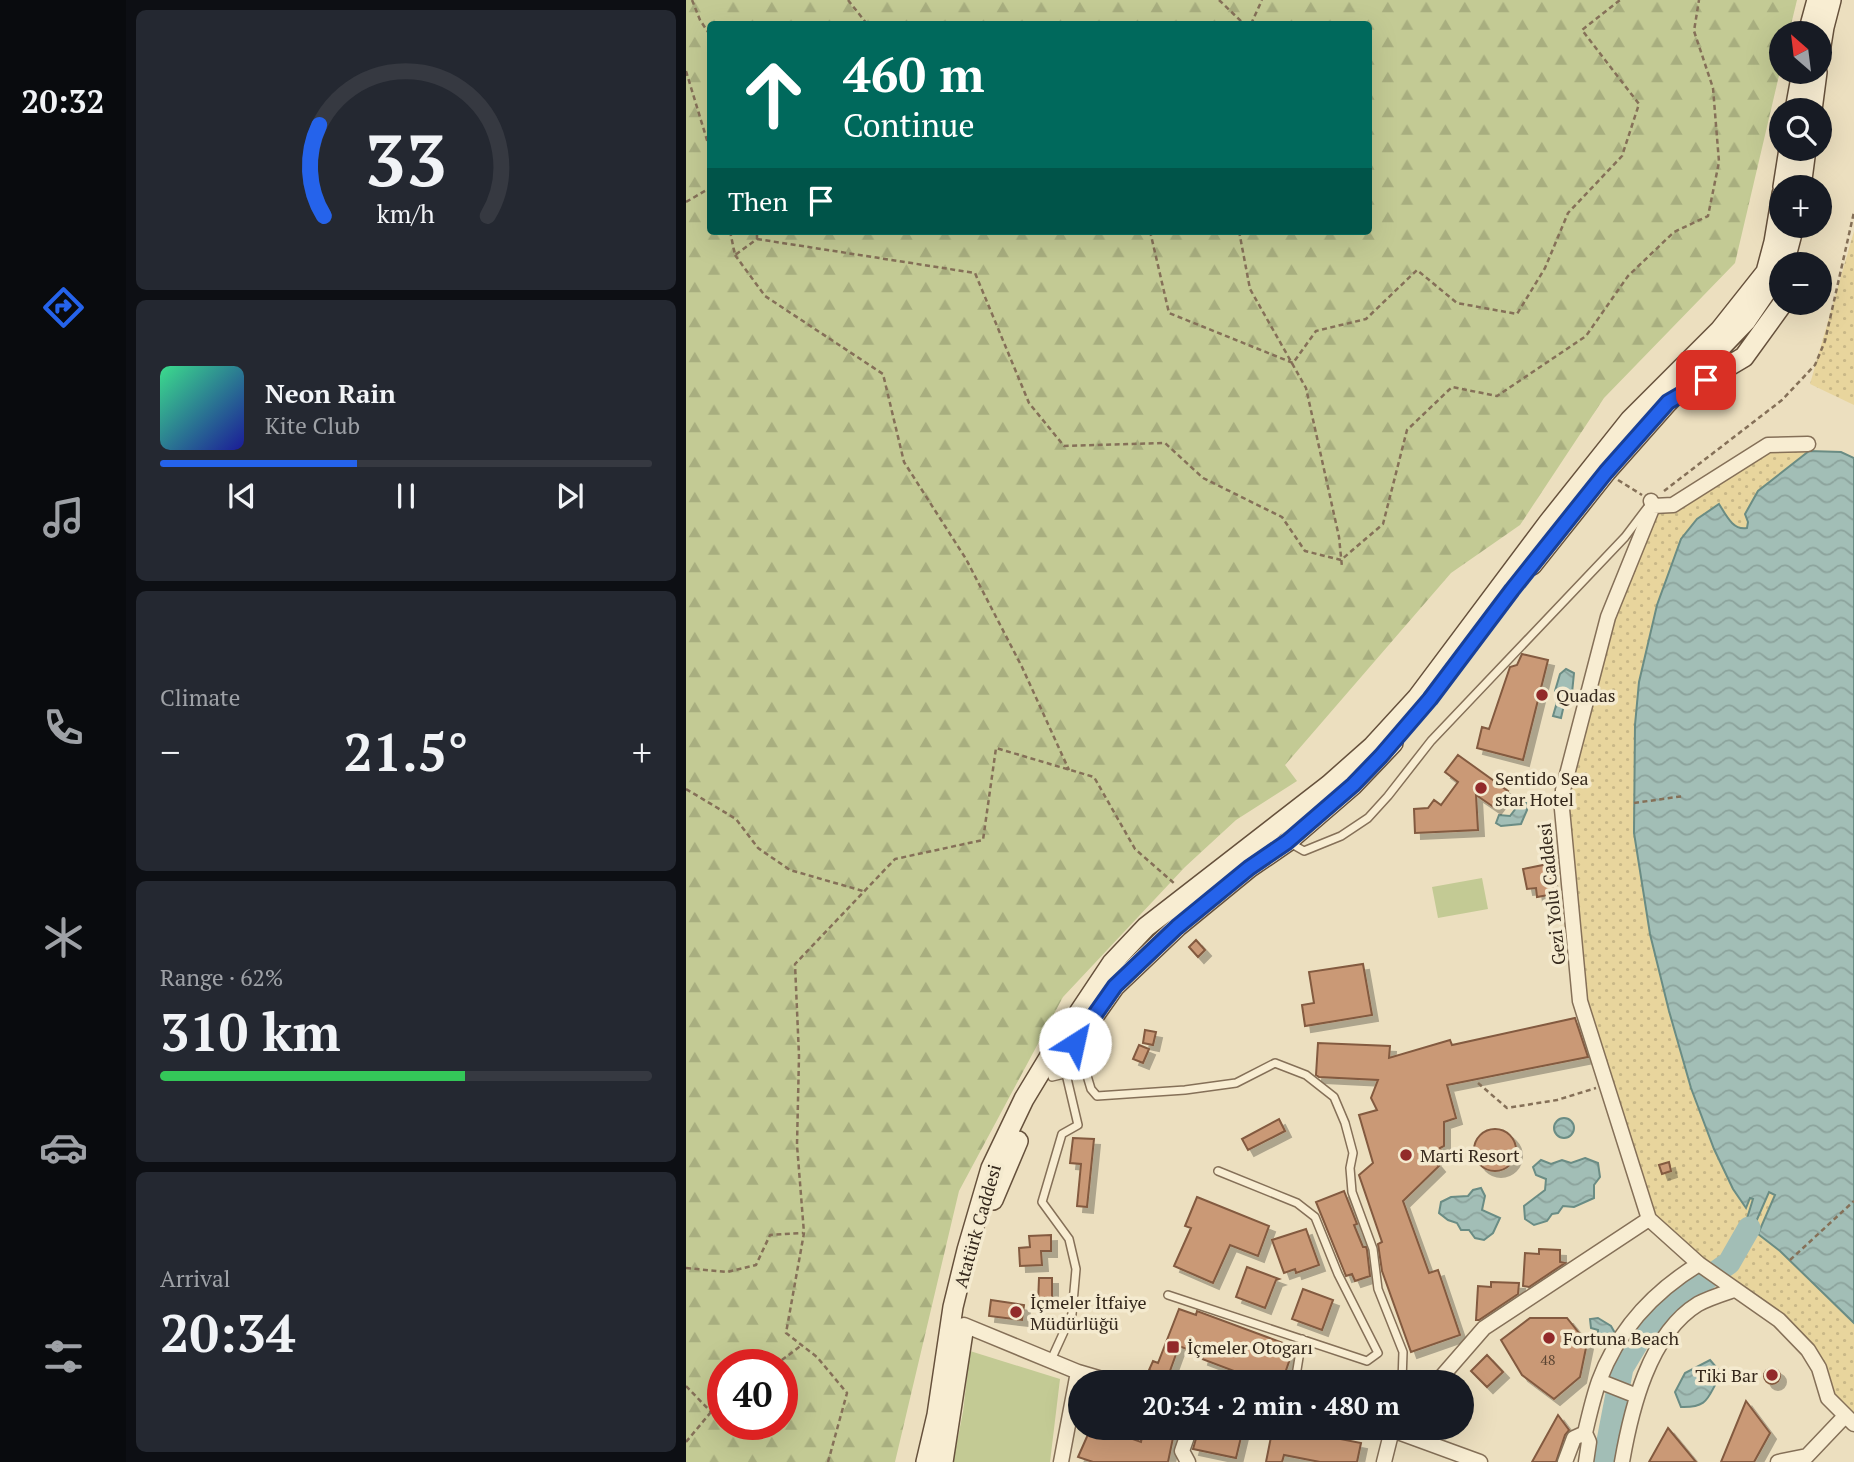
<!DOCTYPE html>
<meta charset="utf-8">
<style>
:root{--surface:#171b24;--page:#242831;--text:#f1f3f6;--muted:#9ea1a6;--line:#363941;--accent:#2563eb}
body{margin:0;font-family:"PT Serif",serif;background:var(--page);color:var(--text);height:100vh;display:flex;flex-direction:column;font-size:26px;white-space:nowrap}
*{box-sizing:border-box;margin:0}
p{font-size:23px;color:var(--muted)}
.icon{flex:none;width:38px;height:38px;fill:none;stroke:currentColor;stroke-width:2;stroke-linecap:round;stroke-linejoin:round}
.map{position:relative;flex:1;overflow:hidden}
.sheet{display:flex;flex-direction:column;gap:10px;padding:10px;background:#0d0f14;width:560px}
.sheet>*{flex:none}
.banner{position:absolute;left:21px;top:21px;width:665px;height:214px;border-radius:7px;box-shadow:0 7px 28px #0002;background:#00695c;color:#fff;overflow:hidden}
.needle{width:46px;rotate:332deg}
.tools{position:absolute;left:1083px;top:21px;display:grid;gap:14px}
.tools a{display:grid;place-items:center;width:63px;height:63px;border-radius:50%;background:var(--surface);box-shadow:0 7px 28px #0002;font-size:35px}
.speed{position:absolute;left:21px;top:1349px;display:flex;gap:14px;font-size:35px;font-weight:700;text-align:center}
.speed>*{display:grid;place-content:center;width:91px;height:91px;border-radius:50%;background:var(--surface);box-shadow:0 7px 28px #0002;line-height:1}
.speed .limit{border:10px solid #d22;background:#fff;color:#111}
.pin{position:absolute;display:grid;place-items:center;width:60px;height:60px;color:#fff;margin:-30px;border-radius:14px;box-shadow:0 4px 10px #0006}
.me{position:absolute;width:77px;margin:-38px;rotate:35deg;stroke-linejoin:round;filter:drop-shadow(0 0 5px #0008)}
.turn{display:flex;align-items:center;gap:24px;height:147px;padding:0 21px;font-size:32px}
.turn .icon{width:91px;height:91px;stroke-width:2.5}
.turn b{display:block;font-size:49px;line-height:60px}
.then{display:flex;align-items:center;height:66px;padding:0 21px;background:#0003;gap:14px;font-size:26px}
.big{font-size:52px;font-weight:800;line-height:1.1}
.sheet .card{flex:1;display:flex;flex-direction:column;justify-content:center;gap:10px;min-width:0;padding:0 24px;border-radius:10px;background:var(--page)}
.sheet .dial{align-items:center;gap:0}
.dial svg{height:182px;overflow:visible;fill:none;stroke:var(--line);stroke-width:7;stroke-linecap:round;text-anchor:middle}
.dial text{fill:var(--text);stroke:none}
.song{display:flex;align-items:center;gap:21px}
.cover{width:84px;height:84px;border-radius:10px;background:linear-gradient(135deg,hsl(150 70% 55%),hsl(240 70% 35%))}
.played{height:7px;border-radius:4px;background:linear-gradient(90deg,var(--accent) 40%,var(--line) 40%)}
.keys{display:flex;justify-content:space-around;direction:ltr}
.heat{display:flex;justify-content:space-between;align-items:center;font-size:38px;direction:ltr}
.charge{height:10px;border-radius:5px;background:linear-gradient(90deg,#34c759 62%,var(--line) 0)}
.trip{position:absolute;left:382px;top:1370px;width:406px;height:70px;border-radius:35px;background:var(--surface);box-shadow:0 7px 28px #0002;font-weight:800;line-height:70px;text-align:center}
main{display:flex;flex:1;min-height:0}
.tab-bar{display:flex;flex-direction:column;width:126px;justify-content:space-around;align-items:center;background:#090b0e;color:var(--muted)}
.tab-bar .icon{width:49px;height:49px}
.tab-bar .current{color:var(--accent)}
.tab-bar b{font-size:32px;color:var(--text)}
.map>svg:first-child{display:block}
</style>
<main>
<nav class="tab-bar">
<b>20:32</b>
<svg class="icon current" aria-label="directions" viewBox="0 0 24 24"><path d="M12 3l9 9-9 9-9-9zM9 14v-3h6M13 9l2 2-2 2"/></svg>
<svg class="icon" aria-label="music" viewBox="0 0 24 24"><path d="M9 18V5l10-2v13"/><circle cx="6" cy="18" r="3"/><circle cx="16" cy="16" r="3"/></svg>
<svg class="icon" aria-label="phone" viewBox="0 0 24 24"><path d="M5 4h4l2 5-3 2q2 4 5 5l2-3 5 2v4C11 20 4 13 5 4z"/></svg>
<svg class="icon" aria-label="climate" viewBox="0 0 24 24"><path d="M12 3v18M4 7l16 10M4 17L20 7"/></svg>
<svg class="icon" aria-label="car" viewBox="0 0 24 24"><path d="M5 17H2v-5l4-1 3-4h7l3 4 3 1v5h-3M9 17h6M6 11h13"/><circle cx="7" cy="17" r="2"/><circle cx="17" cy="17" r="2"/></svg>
<svg class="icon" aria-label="filters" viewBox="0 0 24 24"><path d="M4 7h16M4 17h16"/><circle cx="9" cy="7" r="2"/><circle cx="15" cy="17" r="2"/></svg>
</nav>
<section class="sheet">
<div class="card dial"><svg viewBox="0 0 100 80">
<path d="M14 69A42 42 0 1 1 86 69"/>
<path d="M14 69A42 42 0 0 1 12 29" stroke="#2563eb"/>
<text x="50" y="56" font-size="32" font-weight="700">33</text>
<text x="50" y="72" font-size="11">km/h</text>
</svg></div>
<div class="card">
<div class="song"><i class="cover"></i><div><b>Neon Rain</b><p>Kite Club</p></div></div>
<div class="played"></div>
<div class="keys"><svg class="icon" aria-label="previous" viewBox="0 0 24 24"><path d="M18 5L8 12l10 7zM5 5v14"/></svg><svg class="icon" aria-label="pause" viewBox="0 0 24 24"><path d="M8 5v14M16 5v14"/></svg><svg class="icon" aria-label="next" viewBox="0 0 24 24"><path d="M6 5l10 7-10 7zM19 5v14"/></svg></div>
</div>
<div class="card"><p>Climate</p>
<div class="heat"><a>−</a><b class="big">21.5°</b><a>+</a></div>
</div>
<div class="card"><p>Range · 62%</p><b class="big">310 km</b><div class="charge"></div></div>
<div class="card"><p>Arrival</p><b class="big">20:34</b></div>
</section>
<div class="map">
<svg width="1168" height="1462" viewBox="0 0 1168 1462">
<defs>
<pattern id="forest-firs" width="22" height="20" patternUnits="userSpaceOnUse" patternTransform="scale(1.75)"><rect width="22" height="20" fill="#c3ca94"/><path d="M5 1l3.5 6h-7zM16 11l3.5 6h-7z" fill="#a8ae7f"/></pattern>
<pattern id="sand-dots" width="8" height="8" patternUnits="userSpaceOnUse" patternTransform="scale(1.75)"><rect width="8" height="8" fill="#e8d59d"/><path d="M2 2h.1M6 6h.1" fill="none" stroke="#c8b787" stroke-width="1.8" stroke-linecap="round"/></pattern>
<pattern id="water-waves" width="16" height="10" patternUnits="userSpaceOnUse" patternTransform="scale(1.75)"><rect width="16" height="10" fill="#a2beb6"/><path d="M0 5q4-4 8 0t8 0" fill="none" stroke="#8ca39c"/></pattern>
<filter id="shadow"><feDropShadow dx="6" dy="6" stdDeviation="0" flood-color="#0004"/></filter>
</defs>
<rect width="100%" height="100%" fill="#ecdfbf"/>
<path fill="url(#forest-firs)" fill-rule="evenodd" d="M0,0h1111l-8,33h-7l-1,34 -46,196 -131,135 -84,127 -69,48 -166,192 12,16 -61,39 -51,47 -122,130 -104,194 -64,271h-209zM24,24h658v207h-658zM37,1365h59v59h-59z"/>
<path fill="url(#sand-dots)" d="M1168,231v174l-44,-21z
M1082,445l41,6 -51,40 -11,37 -5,1 -8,-3 -95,156 -4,43 -1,108 16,101 19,77 22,77 23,61 20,41 11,18 5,-11 4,2 -2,31 17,-38 6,4 -16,38 21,17 74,72v101l-9,-8 -37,-66 -159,-131 -69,-218 -18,-192 46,-192 45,-111 20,-1z"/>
<path fill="#c3ca94" d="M796,878l6,31 -50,9 -6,-31z
M284,1351l90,28 -10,83h-97l10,-50z"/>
<path fill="url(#water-waves)" stroke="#6a8c84" stroke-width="2" d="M1123,451l32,1 13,6v865l-74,-72 -22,-17 17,-39 -6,-3 -17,39 -7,-6 8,-26 -3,-1 -4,10 -13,-19 -19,-40 -23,-61 -22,-77 -19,-77 -16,-101 1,-108 4,-43 18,-77 24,-66 16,-20 22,-15c7,11 14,27 28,24l1,-6 -3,-8 13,-23z
M880,669l8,4 -2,20 -6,3 -5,22 -8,-2 6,-21 -4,-4 5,-17z
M834,803h6l1,7 -6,14 -20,2 -5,-3 3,-8 11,1z
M868 1128a10 10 0 1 1 20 0a10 10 0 1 1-20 0Z
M899,1158l13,5 2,14 -6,8v13l-20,9 -11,-1 -5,7 -6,1 -5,7 -13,4 -9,-6 -1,-13 21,-16 1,-11 -10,-4 -3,-8 8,-7 10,4 11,-4 9,3z
M795,1188l4,8 -3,14 18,8 -7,15 -9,7 -9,-2 -6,-8h-8l-4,-7 -9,-3 -9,-7 2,-11 10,-5 17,-1 5,-6z
M912,1318l13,8 4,7 -4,8 -7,1 -6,-4v-8l-7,-2 -1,-9z
M1024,1360l12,14c-15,20 -10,34 -41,33l-6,-15 10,-19z"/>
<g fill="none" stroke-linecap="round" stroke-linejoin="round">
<path stroke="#a2beb6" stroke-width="23" d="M918,1462l18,-94 24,-40 50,-42 33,-23 20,-35"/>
</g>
<path fill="#ca9976" stroke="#835a3f" stroke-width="2" filter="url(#shadow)" d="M836,654l26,6 -25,100 -46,-12 5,-21 7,2 21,-62 7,-2z
M772,755l50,36 -13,17 -19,-13 2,35 -63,3 -1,-24 14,-1 6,-8 7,5 17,-23 -13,-10z
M862,864l6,30 -17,3 -1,-9 -9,1 -4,-20z
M510,940l9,10 -7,7 -9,-10z
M677,964l9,51 -67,11 -3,-21 12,-2 -5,-31z
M889,1018l13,39 -141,28 9,33 -12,4v24l-4,2 2,5 -8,7 5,6 -36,35 26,72 9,-3 22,65 -49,17 -29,-81 -4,-27 4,-2 -23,-67 14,-12 -14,-48 18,-5 -6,-12 7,-18 -59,-3 -3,-2 2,-32 72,3 -1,12 61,-18 2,5z
M459,1030l11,2 -3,13 -10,-2z
M453,1045l10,4 -6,14 -10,-4z
M593,1119l6,12 -37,19 -6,-11z
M788 1150a21 21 0 1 1 42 0a21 21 0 1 1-42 0Z
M387,1138l21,1 -7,68 -10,-1 4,-42 -11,-1z
M983,1162l2,9 -9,3 -3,-9z
M658,1191l13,33 -3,1 9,22h3l1,3 3,26 -15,5 -3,-7 -6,2 -2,-5 -28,-69z
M511,1197l72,29 -11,30 -28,-11 -17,38 -39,-17 17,-38 -6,-2z
M620,1229l13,36 -23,8 -1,-4 -11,4 -12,-33z
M365,1235v16h-10l1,14 -22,1 -1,-18 11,-1 -1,-11z
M853,1249l21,1v12l5,1 -36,24 -6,-1 2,-33 14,1z
M561,1267l32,12 -3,1 -11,28 -29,-11z
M353,1278h13v26h-14z
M805,1282l28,1 -1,11 -39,26h-3l2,-34 13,1z
M617,1289l30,11 -11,30 -30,-11z
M305,1300l33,5 -2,15 -33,-4z
M493,1309l17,6 1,-4 97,36 -12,35h-19l-61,-23 1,-4 -24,-9 -12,33 -18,-9 4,-9 5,2z
M844,1318h37l20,25 -7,34 -26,22 -32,-24 -21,-35z
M801,1355l16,17 -16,15 -16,-16z
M1078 1376a8 8 0 1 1 16 0a8 8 0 1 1-16 0Z
M1060,1401l24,32 -16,29h-33z
M872,1415l11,15 -4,5 -9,27h-24z
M458,1428h31l-7,34h-75l-15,-5 11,-25 38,5 14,5z
M513,1428h18l25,5 -6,25 -43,-9z
M982,1428l28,34h-47z
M586,1432l40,7 3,-5 46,9 -4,19h-37l-36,-7 -2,7h-16z"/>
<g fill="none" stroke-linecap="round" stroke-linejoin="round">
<defs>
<path id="lane" d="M604,843l14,8 37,-15 27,-18 20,-22 43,-55 194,-204 22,-29
M366,1077l33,-8 6,20 6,7 88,-6 51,-7 39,-20 31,12 28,22 11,26 8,30 -3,15 2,24 21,57 5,40 25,63 -1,30
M482,1295l199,66 11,-8 -40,-79 -23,-57 -18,-14 -79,-32
M365,1360l21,-46 4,-45 -7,-30 -27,-37 20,-68 16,-9 -12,-51
M609,1382l7,-43"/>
<path id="street" d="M965,501l2,5 -45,111 -45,173 -1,19 18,192 69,218 50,45 80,56 29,30 11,18 9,30 26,26
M967,506l20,-1 95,-60 40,-1
M278,1325l114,47 34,10
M913,1381l38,15
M751,1382l47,-54 165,-109
M664,1428l42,2
M709,1431l85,31
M375,1462l17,-90
M502,1462l-6,-11 8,-23
M698,1462l8,-32 3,1 2,-3
M879,1462l9,-24 11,-5
M900,1462l3,-20 -4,-9c4,-17 8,-35 14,-52 19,-51 54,-89 100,-117
M936,1462c9,-52 27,-128 76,-158 11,-6 24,-10 36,-14
M1092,1462l29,-6 38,-40"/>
<path id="secondary" d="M1122,33l9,-33
M1134,52l4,-25 7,-27
M1109,110l7,-38
M1126,110l5,-38
M1097,187l6,-38
M1115,187l5,-38
M1098,264l10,-38
M1004,389l54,-32 39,-54
M846,565l74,-93 62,-70 78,-81 36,-53
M371,1068l58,-82 62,-59 72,-59 38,-26 66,-57 40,-42
M307,1200l25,-59
M240,1462l11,-47 16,-108 14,-57 24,-82 33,-69 26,-43 62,-93 34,-36 183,-142 44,-39 44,-48 131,-175 82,-103 90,-90 46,-58 8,-30 8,-48
M257,1462l20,-130"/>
</defs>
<use href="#lane" stroke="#857058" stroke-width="10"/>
<use href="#street" stroke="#857058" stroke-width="17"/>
<use href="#secondary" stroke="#66513c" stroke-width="22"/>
<path stroke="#857058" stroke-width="2.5" stroke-dasharray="5 3.5" stroke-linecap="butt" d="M6,0l8,20 10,15
M162,0l19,24
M533,0l25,24
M565,24l11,-24
M0,71l24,79
M0,202l24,-14
M44,231l5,24 22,-16v-8
M464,231l19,82 124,50 23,-32 50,-12 51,-49 40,33 60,11 28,-46 23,-55 54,-57 17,-52 -57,-74 38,-30
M553,231l11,58 56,99 33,149 3,30
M71,239l218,34 54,130 35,43 101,-3 38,35 79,39 23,34 36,9 42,-36 24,-94 45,-43 45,9 89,-60 42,-60 46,-44 34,-16 11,-54 -6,-74 -19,-57 5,-31
M49,255l30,41 118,78 21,88 62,97 56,108 47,103
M932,480l24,15
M978,491l118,-91 33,-35 10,-24 29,-129
M0,789l50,30 22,29 32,22 73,21
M948,803l50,-7
M792,1083l29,25 50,-8 39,-12
M1104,1260l64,-59
M0,1268l41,4 29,-7 14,-30 33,-2
M89,1365l27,-20
M0,1386l25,26
M0,1442l25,-30 12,-9
M142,1462l19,-69 -30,-36 -31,-24 18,-100 -7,-88 2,-89 -4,-92 100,-105 88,-19 13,-92 98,29 41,72 40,35"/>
<use href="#lane" stroke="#f8edd2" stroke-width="7"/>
<use href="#street" stroke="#f8edd2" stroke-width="14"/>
<use href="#secondary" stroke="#f8edd2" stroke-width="19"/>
</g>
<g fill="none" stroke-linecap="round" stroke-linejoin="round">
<defs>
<path id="route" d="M389,1043l40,-57 62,-59 72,-59 38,-26 66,-57 28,-29 49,-57 82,-109 94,-118 62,-70 38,-22"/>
</defs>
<use href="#route" stroke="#184099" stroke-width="18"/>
<use href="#route" stroke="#2563eb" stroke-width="12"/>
</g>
<g fill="#922a2a" stroke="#f4eacf" stroke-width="2.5">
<circle cx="856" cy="695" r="7"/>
<circle cx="795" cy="788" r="7"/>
<circle cx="720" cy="1155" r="7"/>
<circle cx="330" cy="1312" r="7"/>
<circle cx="863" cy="1338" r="7"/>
<rect x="480" y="1340" width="14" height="14" rx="3.5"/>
<circle cx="1086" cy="1375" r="7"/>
</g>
<g text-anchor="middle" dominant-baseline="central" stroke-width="7" stroke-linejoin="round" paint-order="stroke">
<g font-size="14" fill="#5a4432">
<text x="862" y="1359">48</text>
</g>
<g font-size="18" fill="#35281c" stroke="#f4eacf" text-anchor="start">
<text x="870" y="695">Quadas</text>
<text x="809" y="778">Sentido Sea<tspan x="809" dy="21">star Hotel</tspan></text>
<text x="734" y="1155">Marti Resort</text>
<text x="344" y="1302">İçmeler İtfaiye<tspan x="344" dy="21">Müdürlüğü</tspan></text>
<text x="877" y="1338">Fortuna Beach</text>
<text x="501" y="1347">İçmeler Otogarı</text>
<text x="1072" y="1375" text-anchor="end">Tiki Bar</text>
</g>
<g font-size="18" fill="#35281c" stroke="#f4eacf">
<text transform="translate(865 894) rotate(-96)">Gezi Yolu Caddesi</text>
<text transform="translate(291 1226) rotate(-74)">Atatürk Caddesi</text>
</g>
</g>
</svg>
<div class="tools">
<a><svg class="needle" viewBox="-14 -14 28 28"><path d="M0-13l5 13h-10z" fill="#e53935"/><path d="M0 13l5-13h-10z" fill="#9ea1a6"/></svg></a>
<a><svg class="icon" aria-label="search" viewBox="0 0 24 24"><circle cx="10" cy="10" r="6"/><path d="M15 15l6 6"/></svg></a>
<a>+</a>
<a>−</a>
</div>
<div class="speed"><div class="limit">40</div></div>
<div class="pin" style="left:1020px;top:380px;background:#d93025"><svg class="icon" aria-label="arrive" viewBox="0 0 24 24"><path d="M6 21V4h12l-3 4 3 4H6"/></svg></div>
<svg class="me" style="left:389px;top:1043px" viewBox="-20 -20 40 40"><circle r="19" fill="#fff"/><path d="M0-13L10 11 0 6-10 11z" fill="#2563eb"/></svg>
<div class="trip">20:34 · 2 min · 480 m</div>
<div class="banner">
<div class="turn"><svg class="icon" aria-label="ahead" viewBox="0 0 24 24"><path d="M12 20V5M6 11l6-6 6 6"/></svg><div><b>460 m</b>Continue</div></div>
<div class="then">Then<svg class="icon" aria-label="arrive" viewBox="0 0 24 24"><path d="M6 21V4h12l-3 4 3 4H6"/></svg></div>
</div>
</div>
</main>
